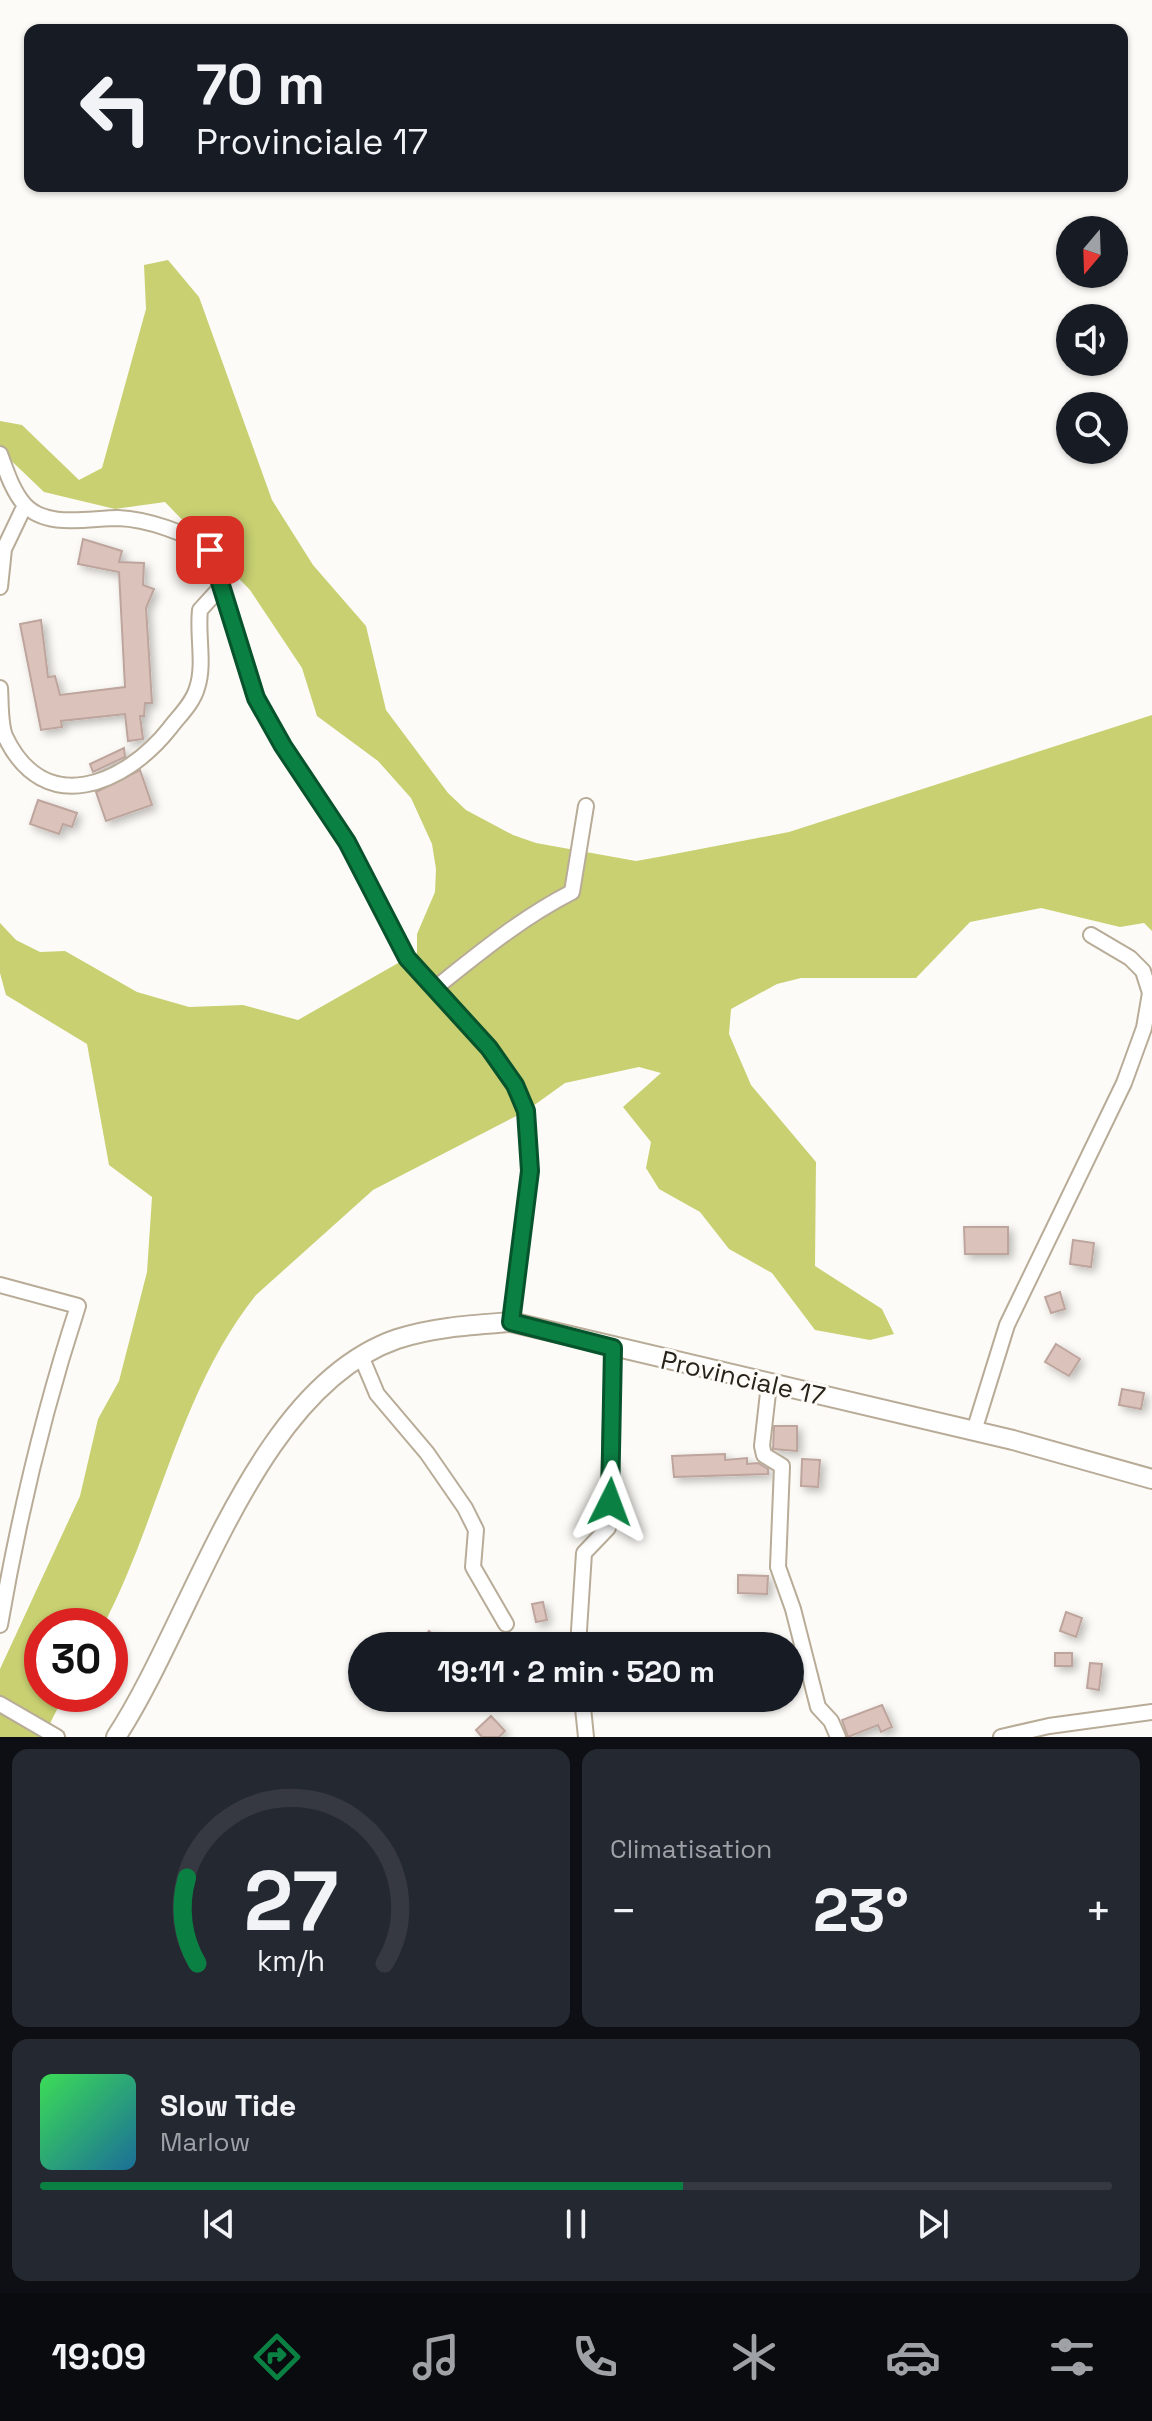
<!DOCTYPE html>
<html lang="fr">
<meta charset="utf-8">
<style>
:root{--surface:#171b24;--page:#242831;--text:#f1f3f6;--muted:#9ea1a6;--line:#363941;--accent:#0b8043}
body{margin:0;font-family:"Space Grotesk",sans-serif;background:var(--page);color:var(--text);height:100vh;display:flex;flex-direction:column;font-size:30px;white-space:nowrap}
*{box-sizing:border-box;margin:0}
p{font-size:26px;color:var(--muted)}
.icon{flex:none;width:44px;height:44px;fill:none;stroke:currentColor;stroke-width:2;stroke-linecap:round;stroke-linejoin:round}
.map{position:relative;height:1737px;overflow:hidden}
.side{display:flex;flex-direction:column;gap:12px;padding:12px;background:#0d0f14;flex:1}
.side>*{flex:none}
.banner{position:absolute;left:24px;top:24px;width:1104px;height:168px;border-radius:16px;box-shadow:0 2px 6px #0004;background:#171b24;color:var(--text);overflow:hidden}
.needle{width:52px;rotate:199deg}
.fabs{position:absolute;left:1056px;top:216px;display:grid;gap:16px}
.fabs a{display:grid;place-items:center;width:72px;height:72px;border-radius:50%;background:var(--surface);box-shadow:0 2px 6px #0004;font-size:40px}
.speed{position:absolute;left:24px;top:1608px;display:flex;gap:16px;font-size:40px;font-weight:700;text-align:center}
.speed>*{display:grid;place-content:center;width:104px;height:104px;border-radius:50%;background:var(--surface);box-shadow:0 2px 6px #0004;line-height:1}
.speed .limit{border:12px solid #d22;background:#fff;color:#111}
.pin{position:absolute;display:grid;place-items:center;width:68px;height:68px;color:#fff;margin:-34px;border-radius:16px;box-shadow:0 4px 12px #0006}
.me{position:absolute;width:88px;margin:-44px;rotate:3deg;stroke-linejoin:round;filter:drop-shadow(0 0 6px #0008)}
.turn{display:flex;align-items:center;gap:28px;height:168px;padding:0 40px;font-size:36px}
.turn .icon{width:104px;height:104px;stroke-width:2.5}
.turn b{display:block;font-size:56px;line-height:68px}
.big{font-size:60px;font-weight:700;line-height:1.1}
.side .card{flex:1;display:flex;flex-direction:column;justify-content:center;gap:12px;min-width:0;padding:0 28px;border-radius:16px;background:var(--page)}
.side .dial{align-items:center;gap:0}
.dial svg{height:208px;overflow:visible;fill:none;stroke:var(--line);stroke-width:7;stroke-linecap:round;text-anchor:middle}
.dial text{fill:var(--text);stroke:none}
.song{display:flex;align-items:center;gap:24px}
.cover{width:96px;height:96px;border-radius:12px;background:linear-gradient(135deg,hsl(130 70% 55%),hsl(200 70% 35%))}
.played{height:8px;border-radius:4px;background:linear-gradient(90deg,var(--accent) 60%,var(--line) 60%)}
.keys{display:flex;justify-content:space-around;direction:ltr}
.heat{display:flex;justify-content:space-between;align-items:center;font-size:44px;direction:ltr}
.side .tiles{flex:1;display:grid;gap:12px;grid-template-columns:1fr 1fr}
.card:last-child{grid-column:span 2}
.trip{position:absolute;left:348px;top:1632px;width:456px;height:80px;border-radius:40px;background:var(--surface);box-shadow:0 2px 6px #0004;font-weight:700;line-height:80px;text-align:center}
.tabs{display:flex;height:128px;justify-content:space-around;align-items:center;background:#090b0e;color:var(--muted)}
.tabs .icon{width:56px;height:56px}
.tabs .on{color:var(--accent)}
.tabs b{font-size:36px;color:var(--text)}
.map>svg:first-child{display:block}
</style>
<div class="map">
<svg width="1152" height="1737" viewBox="0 0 1152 1737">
<defs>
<filter id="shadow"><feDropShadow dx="4" dy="4" stdDeviation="4" flood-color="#0004"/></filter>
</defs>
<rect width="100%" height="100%" fill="#fdfbf7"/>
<path fill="#c8d072" d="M168,260l31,37 73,203 41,65 53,61 20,84 62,83 18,17 47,25 23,8 100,18 28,-5 125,-24 363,-117v216l-8,-8 -24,4 -79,-19 -71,14 -54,56h-115l-24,6 -46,25 -2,25 22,51 65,77 -1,104 67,43 12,25 -24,6 -55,-10 -43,-57 -43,-24 -29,-37 -41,-23 -13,-21 5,-26 -28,-35 38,-34 -22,-6 -74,16 -39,28 -153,79 -117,105c-76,95 -97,224 -153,331h-61v68h23l-22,43h-43v-68l80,-173 18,-77 21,-38 28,-109 5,-75 -43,-32 -22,-121 -81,-49 -6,-22v-50l16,17 24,12 25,-1 72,41 52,15 54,-2 55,15 109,-62 10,1v-25l18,-42 1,-23 -4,-25 -21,-46 -33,-37 -61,-45 -15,-48 -52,-78 -85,-88 -50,7 -71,-17 -44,-42v-29l22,4 57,55 23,-12 44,-159 -2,-44z"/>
<path fill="#dbc2ba" stroke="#bda59d" stroke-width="2" filter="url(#shadow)" d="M83,539l39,12 -3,11 25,1 -1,22 11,4 -8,19 6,95h-7l-1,13h-4l3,23 -15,2 -3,-27 -64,7 1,6 -21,3 -21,-106 21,-4 7,57 7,-1 5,19 65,-8 -6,-115 -41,-8z
M124,748l1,9 -32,15 -3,-8z
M140,770l12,35 -46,16 -10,-29z
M38,800l39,13 -5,14 -9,-3 -4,10 -29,-10z
M964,1227h44v27h-43z
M1073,1240l21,3 -3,24 -21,-3z
M1060,1292l5,17 -14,4 -6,-16z
M1056,1344l24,15 -11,17 -24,-14z
M1122,1389l22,4 -3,16 -22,-4z
M774,1426h23v25l-24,-2z
M725,1454v6l22,-2v6l11,-1 10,6v5l-94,3 -2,-21z
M802,1459l18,1 -2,27 -17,-1z
M738,1575l30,1 -1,18 -29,-1z
M543,1602l4,18 -11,2 -4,-18z
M1066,1612l16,6 -6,19 -16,-6z
M429,1631l19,15h-31z
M1055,1653h17v13h-17z
M1090,1663l12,1 -3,26 -12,-2z
M882,1705l10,22 -11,5 -3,-7 -30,12 -6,-17z
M491,1716l14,15 -6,6h-17l-6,-7z"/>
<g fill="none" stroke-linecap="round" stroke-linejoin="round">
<defs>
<path id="minor" d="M0,454c6,16 12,36 24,50 22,25 65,14 94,14 28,1 71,15 92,32l46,148 27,48 64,96 60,116 82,90 26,37 11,26 4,60 -19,151
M0,587l4,-38 21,-44
M0,688c1,14 0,35 5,48 39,83 120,49 165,-8 9,-12 23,-25 27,-40 8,-23 0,-54 3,-78l21,-23
M434,989c44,-35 87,-71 138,-97l14,-86
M0,1285l78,21c-35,107 -59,209 -78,319
M361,1356l16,38 50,59 38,55 11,22 -3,37 33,57
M769,1384l-7,62 2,9 18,11 -4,101 15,42 25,98 13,14 7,16
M974,1431l33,-106 117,-242 20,-55 6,-35 -7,-22 -13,-13 -39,-23
M578,1646l6,-93 24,-25 5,-180
M582,1698l4,39
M0,1704l57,33
M1001,1737l48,-11 103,-14"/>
<path id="major" d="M116,1737c78,-119 138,-349 281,-398 37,-12 76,-14 114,-17l502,118 139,39"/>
</defs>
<use href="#minor" stroke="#b8ac98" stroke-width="18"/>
<use href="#major" stroke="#b8ac98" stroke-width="22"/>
<use href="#minor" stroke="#fff" stroke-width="14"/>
<use href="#major" stroke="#fff" stroke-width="18"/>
</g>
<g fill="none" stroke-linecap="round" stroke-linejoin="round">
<defs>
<path id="route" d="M210,550l46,148 27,48 64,96 60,116 82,90 26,37 11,26 4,60 -19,151 102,26 -3,154"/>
</defs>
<use href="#route" stroke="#07532c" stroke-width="20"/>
<use href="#route" stroke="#0b8043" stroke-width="14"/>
</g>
<g text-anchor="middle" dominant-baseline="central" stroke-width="6" stroke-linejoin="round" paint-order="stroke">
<g font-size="26" fill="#27231b" stroke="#fdfbf7">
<text transform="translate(743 1378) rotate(13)">Provinciale 17</text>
</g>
</g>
</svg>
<div class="fabs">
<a><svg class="needle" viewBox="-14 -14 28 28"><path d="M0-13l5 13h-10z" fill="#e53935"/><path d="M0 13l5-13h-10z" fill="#9ea1a6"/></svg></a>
<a><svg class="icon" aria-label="sound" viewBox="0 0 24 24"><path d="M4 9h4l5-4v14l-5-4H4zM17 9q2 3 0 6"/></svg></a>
<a><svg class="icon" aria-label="search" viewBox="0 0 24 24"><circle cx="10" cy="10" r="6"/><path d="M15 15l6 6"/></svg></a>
</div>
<div class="speed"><div class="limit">30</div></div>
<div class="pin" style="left:210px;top:550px;background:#d93025"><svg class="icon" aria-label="arrive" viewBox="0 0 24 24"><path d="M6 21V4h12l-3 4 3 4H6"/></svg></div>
<svg class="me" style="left:610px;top:1502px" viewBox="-20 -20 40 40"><path d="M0-17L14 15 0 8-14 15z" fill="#0b8043" stroke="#fff" stroke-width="4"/></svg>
<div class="trip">19:11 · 2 min · 520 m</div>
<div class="banner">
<div class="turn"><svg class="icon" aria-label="left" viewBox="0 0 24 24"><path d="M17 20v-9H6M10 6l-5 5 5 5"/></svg><div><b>70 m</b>Provinciale 17</div></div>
</div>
</div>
<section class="side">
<div class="tiles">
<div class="card dial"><svg viewBox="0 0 100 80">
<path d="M14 69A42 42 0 1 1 86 69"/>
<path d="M14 69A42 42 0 0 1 10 36" stroke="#0b8043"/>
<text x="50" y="56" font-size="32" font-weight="700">27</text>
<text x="50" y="72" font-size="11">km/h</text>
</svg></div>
<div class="card"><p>Climatisation</p>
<div class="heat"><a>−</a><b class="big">23°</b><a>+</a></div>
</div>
<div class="card">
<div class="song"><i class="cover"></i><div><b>Slow Tide</b><p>Marlow</p></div></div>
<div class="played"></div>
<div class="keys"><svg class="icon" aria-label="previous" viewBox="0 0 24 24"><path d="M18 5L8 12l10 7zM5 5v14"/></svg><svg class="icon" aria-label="pause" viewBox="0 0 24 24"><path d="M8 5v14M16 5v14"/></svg><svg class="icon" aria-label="next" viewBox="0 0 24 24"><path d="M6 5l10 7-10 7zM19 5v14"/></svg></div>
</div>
</div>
</section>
<nav class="tabs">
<b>19:09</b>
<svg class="icon on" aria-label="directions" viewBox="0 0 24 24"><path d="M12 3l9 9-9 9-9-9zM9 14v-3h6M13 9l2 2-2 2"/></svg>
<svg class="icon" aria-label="music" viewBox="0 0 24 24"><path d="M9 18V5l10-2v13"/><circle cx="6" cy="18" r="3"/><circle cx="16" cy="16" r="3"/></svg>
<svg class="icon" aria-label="phone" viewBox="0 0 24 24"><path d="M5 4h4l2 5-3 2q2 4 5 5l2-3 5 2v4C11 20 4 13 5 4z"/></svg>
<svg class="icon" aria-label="climate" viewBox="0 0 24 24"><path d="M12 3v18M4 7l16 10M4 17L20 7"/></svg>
<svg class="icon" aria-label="car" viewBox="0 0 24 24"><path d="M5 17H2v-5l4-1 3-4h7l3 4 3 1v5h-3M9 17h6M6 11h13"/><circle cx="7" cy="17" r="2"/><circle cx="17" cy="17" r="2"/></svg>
<svg class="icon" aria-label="filters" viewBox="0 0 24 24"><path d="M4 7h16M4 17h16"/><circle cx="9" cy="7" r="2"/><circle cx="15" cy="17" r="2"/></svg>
</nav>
